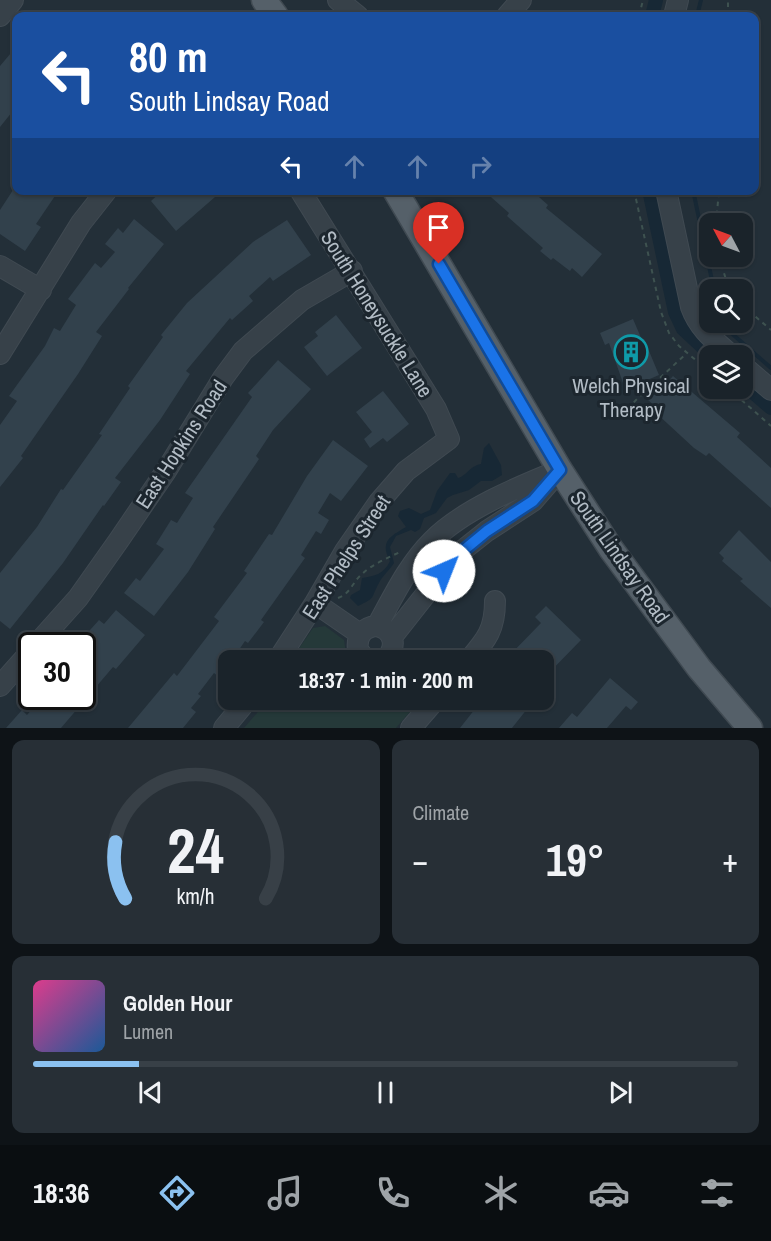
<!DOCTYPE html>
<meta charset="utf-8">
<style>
:root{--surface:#1a232a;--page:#272f36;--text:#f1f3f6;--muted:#9fa4a8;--line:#384047;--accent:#8bc1f0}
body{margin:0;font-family:"Archivo Narrow",sans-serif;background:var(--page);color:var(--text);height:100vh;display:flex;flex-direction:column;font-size:22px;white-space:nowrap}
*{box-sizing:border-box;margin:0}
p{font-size:20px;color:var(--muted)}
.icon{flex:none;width:33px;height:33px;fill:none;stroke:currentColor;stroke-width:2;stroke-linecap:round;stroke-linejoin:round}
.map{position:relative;height:728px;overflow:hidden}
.side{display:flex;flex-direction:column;gap:12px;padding:12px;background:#0e1317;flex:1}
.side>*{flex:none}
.banner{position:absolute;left:12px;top:12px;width:747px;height:183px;border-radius:12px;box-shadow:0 2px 4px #0004,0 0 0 2px var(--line);background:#1a4fa0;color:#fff;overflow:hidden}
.needle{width:39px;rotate:311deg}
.tools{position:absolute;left:699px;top:213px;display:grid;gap:12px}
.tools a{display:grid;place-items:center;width:54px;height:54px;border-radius:12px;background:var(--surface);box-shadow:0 2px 4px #0004,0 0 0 2px var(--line);font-size:30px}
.speed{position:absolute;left:18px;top:632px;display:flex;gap:12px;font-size:30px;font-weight:700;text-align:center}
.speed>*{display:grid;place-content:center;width:78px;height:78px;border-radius:50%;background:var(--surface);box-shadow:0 2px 4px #0004,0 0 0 2px var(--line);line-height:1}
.speed .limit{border:3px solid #111;border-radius:9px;background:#fff;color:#111}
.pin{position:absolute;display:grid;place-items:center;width:51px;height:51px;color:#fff;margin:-62px -26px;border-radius:50% 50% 50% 0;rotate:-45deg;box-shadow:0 0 6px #0007}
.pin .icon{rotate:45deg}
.me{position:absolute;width:66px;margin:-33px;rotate:44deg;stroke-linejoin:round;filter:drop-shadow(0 0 4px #0008)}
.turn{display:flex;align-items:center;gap:21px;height:126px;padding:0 18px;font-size:27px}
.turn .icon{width:78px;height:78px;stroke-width:2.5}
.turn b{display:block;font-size:42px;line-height:51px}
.lanes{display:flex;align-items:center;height:57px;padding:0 18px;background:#0003;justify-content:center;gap:30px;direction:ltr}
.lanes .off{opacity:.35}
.big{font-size:45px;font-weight:800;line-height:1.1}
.side .tile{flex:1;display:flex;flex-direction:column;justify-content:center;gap:9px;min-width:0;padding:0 21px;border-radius:12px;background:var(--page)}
.side .dial{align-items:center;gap:0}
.dial svg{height:156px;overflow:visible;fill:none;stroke:var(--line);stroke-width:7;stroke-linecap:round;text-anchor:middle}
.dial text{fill:var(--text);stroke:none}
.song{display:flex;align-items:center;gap:18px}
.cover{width:72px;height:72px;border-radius:9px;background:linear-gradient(135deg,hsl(330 70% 55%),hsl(210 70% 35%))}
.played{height:6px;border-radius:3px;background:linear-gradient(90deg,var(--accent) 15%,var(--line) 15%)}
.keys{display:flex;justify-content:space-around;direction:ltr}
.heat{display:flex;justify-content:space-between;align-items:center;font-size:33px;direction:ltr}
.side .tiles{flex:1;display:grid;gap:12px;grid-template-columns:1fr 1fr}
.tile:last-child{grid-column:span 2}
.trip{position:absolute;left:218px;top:650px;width:336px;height:60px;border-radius:12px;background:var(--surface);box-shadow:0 2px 4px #0004,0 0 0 2px var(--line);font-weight:800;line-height:60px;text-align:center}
.tab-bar{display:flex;height:96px;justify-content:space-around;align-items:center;background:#0a0e11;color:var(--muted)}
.tab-bar .icon{width:42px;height:42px}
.tab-bar .selected{color:var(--accent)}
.tab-bar b{font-size:27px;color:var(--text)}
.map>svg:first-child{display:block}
</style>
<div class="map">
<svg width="771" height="728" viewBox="0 0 771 728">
<rect width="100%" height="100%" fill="#232f38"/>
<path fill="#253939" d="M325,626l19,14 2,13 5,7h-60l22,-32z
M269,699h145l1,7 -19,22h-152z"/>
<path fill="#172835" d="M489,443l12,22 1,10 -10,6h-11l-12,9 -16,5 -6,3 -11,15 -12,5 -4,11 -5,3 -4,-2 -15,6 -6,11 4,16c-4,7 -12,13 -15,20 -9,16 -2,14 -21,23l-8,-8 1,-3 9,-5 2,-12c13,-2 22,-4 28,-17 -11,-20 1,-25 16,-34l-8,-11 2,-5 9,-3 12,6 9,-4 7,-19 13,-18h5l3,5c10,-3 10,-11 23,-14l3,-16z"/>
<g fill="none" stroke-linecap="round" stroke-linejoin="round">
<path stroke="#172835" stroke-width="4" d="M697,16l4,-16
M693,190l21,100
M724,322l5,9 42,37"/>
<path stroke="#172835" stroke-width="14" d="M652,16l4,-16
M649,190l26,122 8,17 29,27
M742,383l29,25"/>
</g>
<path fill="#32414c" d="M16,47v60l-16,20v-61z
M13,190h46l-23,34 5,3 -16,24 -25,-17v-24z
M163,190h60l-47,41 -25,-30z
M483,190h48l17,15 -2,3 56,46 -20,23 -10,-9 -2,3 -17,-13 -2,2 -11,-9 3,-3 -36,-32 2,-3z
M134,219l30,25 -36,44 1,1 -33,43 6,4 -24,38 -57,82 2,2 -23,29v-62l17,-24 -8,-5 36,-50 9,-18 6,3 16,-26 -8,-6 27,-36 6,5 14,-16 -10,-8 13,-16 5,5z
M287,220l24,35 -38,26 -3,-4 -21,19 4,5 -21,19 -2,-2 -44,53 4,3 -30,46 -45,58 6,4 -17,24 -1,-1 -40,58 -53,66 -10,-8v-48l37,-46 24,-38 2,1 39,-55 -3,-1 31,-46 -2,-2 35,-49 -2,-2 26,-32 66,-61z
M336,315l26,33 -35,28 -23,-29 14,-11 -3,-4z
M633,319l9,21 2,-1 15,36 -28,12 -2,-6 -6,2 -14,-40 -4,2 -5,-12z
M278,360l33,29 -38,41 -17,26 3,3 -46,68 2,2 -27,43 -34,44 -30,-23 12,-15 4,3 24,-32 -8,-5 15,-24 6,3 16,-25 -8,-5 67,-96 -4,-4z
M673,376l67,57 -3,4 34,31v40l-62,-55 -3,3 -12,-8 -39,-36 3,-3 -11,-10 15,-17 2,4z
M383,391l26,33 -22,18 -4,-4 -13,10 -6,-9 8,-7 -16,-20z
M333,440l35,26 -27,35 -11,-8 -12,20 11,7 -8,14 -5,-3 -15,24 4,3 -44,62 3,2 -16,21 -3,-2 -13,19h-4v15l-4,6 -10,-8 -16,21 3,2 -10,12 5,4 -13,16h-55l46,-55 3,3 42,-55 -5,-4 33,-44 -3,-2 25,-37 3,1 35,-59z
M739,530l32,32v46l-31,-27 3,-2 -21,-18 2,-3 -5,-5z
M546,606l35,34 -38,39v-19h-38l36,-37 -6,-6z
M116,610l29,25 -29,34 -3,-2 -52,61h-55l16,-18 5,5 17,-19h38v-57l17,-19 5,4z
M610,678l28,24 -7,8 -5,-4 -19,22h-48l13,-15 5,4z
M464,699h71l-23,29h-52l15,-19z"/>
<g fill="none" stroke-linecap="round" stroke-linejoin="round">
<defs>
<path id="minor" d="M338,0l20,16
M0,16l13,-16
M507,16l14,-16
M674,16l4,-16
M666,190l25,117c8,22 23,33 41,49
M0,266l41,24
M0,354l81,-131 26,-33
M742,365l29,25
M315,603l45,31
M377,626c16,-29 31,-61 55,-85 30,-31 88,-55 128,-71
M392,637l52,-66 19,-21 24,-19 46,-30 25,-29
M36,645l42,-47 41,-58 47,-69 57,-93 20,-27 59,-51 50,-29
M278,660l37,-57 30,-52 34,-49 27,-31 43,-32 -13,-30 -136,-219
M366,660l-8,-10c-2,-14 5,-23 19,-24 18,4 21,23 7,34
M469,660c18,-21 26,-31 26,-59
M0,686l32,-36
M224,728l24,-29
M411,728l25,-29"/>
<path id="major" d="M264,0l12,16
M395,190l165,280 51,79 88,119 51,60"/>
</defs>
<use href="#minor" stroke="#404a52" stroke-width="22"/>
<use href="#major" stroke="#404a52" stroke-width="27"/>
<path stroke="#3e5250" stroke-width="2" stroke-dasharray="4.5 4.5" stroke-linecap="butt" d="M639,16l4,-16
M728,16v-16
M634,190l27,122 8,21 10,13 31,26
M716,224l3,-34
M719,256l10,34
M742,305l29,25
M728,388l43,38
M622,416l14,-16 51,-47
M338,598c13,-5 14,-15 23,-23 11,-11 27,-17 41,-24"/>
<use href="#minor" stroke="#374149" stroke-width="20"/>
<use href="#major" stroke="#556069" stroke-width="24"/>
</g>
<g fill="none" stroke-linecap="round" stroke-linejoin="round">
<defs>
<path id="route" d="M439,264l121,206 -27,31 -46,30 -23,19 -20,21"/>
</defs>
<use href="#route" stroke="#114b97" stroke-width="15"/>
<use href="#route" stroke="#1a73e8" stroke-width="10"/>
</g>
<defs>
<symbol id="building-ring" viewBox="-11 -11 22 22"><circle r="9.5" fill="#1c262e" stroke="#0f9aa8" stroke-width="1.5"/><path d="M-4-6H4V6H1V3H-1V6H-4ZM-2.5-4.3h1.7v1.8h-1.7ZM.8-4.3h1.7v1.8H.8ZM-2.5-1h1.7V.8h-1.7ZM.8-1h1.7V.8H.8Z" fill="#0f9aa8"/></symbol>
</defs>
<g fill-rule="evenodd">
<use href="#building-ring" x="612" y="333" width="38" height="38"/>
</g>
<g text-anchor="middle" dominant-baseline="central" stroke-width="6" stroke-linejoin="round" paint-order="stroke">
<g font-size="21" fill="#b2bcc5" stroke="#1c262e">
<text transform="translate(377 314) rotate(58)">South Honeysuckle Lane</text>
<text transform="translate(181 444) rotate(-57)">East Hopkins Road</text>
<text transform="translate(346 557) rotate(-57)">East Phelps Street</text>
<text transform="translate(620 557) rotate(55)">South Lindsay Road</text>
</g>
<g font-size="21" fill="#b2bcc5" stroke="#1c262e">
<text x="631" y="385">Welch Physical<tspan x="631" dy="24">Therapy</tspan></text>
</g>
</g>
</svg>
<div class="tools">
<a><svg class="needle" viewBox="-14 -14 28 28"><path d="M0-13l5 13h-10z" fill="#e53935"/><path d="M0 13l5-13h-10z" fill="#9fa4a8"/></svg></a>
<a><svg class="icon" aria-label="search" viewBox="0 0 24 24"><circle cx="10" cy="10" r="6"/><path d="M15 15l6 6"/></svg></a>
<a><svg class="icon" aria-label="layers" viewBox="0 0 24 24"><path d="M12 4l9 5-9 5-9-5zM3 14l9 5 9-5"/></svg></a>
</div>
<div class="speed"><div class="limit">30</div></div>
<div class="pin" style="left:439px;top:264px;background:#d93025"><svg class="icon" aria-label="arrive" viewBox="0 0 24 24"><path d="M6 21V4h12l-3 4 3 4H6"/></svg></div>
<svg class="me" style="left:444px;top:571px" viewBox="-20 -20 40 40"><circle r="19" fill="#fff"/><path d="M0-13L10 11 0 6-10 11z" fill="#1a73e8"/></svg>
<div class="trip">18:37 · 1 min · 200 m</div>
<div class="banner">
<div class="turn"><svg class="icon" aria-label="left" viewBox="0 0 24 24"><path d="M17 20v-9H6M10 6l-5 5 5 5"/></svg><div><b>80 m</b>South Lindsay Road</div></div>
<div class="lanes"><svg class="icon" aria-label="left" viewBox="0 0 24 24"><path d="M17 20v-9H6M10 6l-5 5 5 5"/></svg><svg class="icon off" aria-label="ahead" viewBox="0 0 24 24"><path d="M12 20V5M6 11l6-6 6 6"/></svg><svg class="icon off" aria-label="ahead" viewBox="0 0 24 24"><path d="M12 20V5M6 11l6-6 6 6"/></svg><svg class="icon off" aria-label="right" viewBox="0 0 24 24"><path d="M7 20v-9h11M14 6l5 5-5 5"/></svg></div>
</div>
</div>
<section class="side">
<div class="tiles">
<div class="tile dial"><svg viewBox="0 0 100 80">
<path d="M14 69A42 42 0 1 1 86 69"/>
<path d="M14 69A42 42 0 0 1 9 40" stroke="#8bc1f0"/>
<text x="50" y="56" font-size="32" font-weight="700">24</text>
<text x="50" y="72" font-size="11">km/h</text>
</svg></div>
<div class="tile"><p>Climate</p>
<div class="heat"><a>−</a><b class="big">19°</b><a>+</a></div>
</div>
<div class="tile">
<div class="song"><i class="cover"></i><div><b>Golden Hour</b><p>Lumen</p></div></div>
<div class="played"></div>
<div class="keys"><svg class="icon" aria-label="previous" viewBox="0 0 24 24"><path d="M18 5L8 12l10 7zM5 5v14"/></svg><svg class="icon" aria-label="pause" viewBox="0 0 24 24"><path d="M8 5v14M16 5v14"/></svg><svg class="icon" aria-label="next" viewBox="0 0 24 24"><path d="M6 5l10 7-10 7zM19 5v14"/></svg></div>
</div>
</div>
</section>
<nav class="tab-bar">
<b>18:36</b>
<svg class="icon selected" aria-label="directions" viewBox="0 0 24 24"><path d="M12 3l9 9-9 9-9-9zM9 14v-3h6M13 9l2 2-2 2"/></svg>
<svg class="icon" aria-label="music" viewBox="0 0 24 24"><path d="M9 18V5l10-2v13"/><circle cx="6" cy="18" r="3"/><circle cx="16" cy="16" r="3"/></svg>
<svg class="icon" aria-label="phone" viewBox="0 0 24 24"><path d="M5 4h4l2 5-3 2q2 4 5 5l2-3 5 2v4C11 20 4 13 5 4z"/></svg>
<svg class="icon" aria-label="climate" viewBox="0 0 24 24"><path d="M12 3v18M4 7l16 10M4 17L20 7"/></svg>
<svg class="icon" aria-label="car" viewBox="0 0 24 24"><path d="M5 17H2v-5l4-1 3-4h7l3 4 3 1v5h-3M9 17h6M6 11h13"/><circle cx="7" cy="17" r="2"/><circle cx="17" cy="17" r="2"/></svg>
<svg class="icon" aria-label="filters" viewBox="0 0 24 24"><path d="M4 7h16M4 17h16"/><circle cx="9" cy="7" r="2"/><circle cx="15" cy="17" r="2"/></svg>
</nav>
